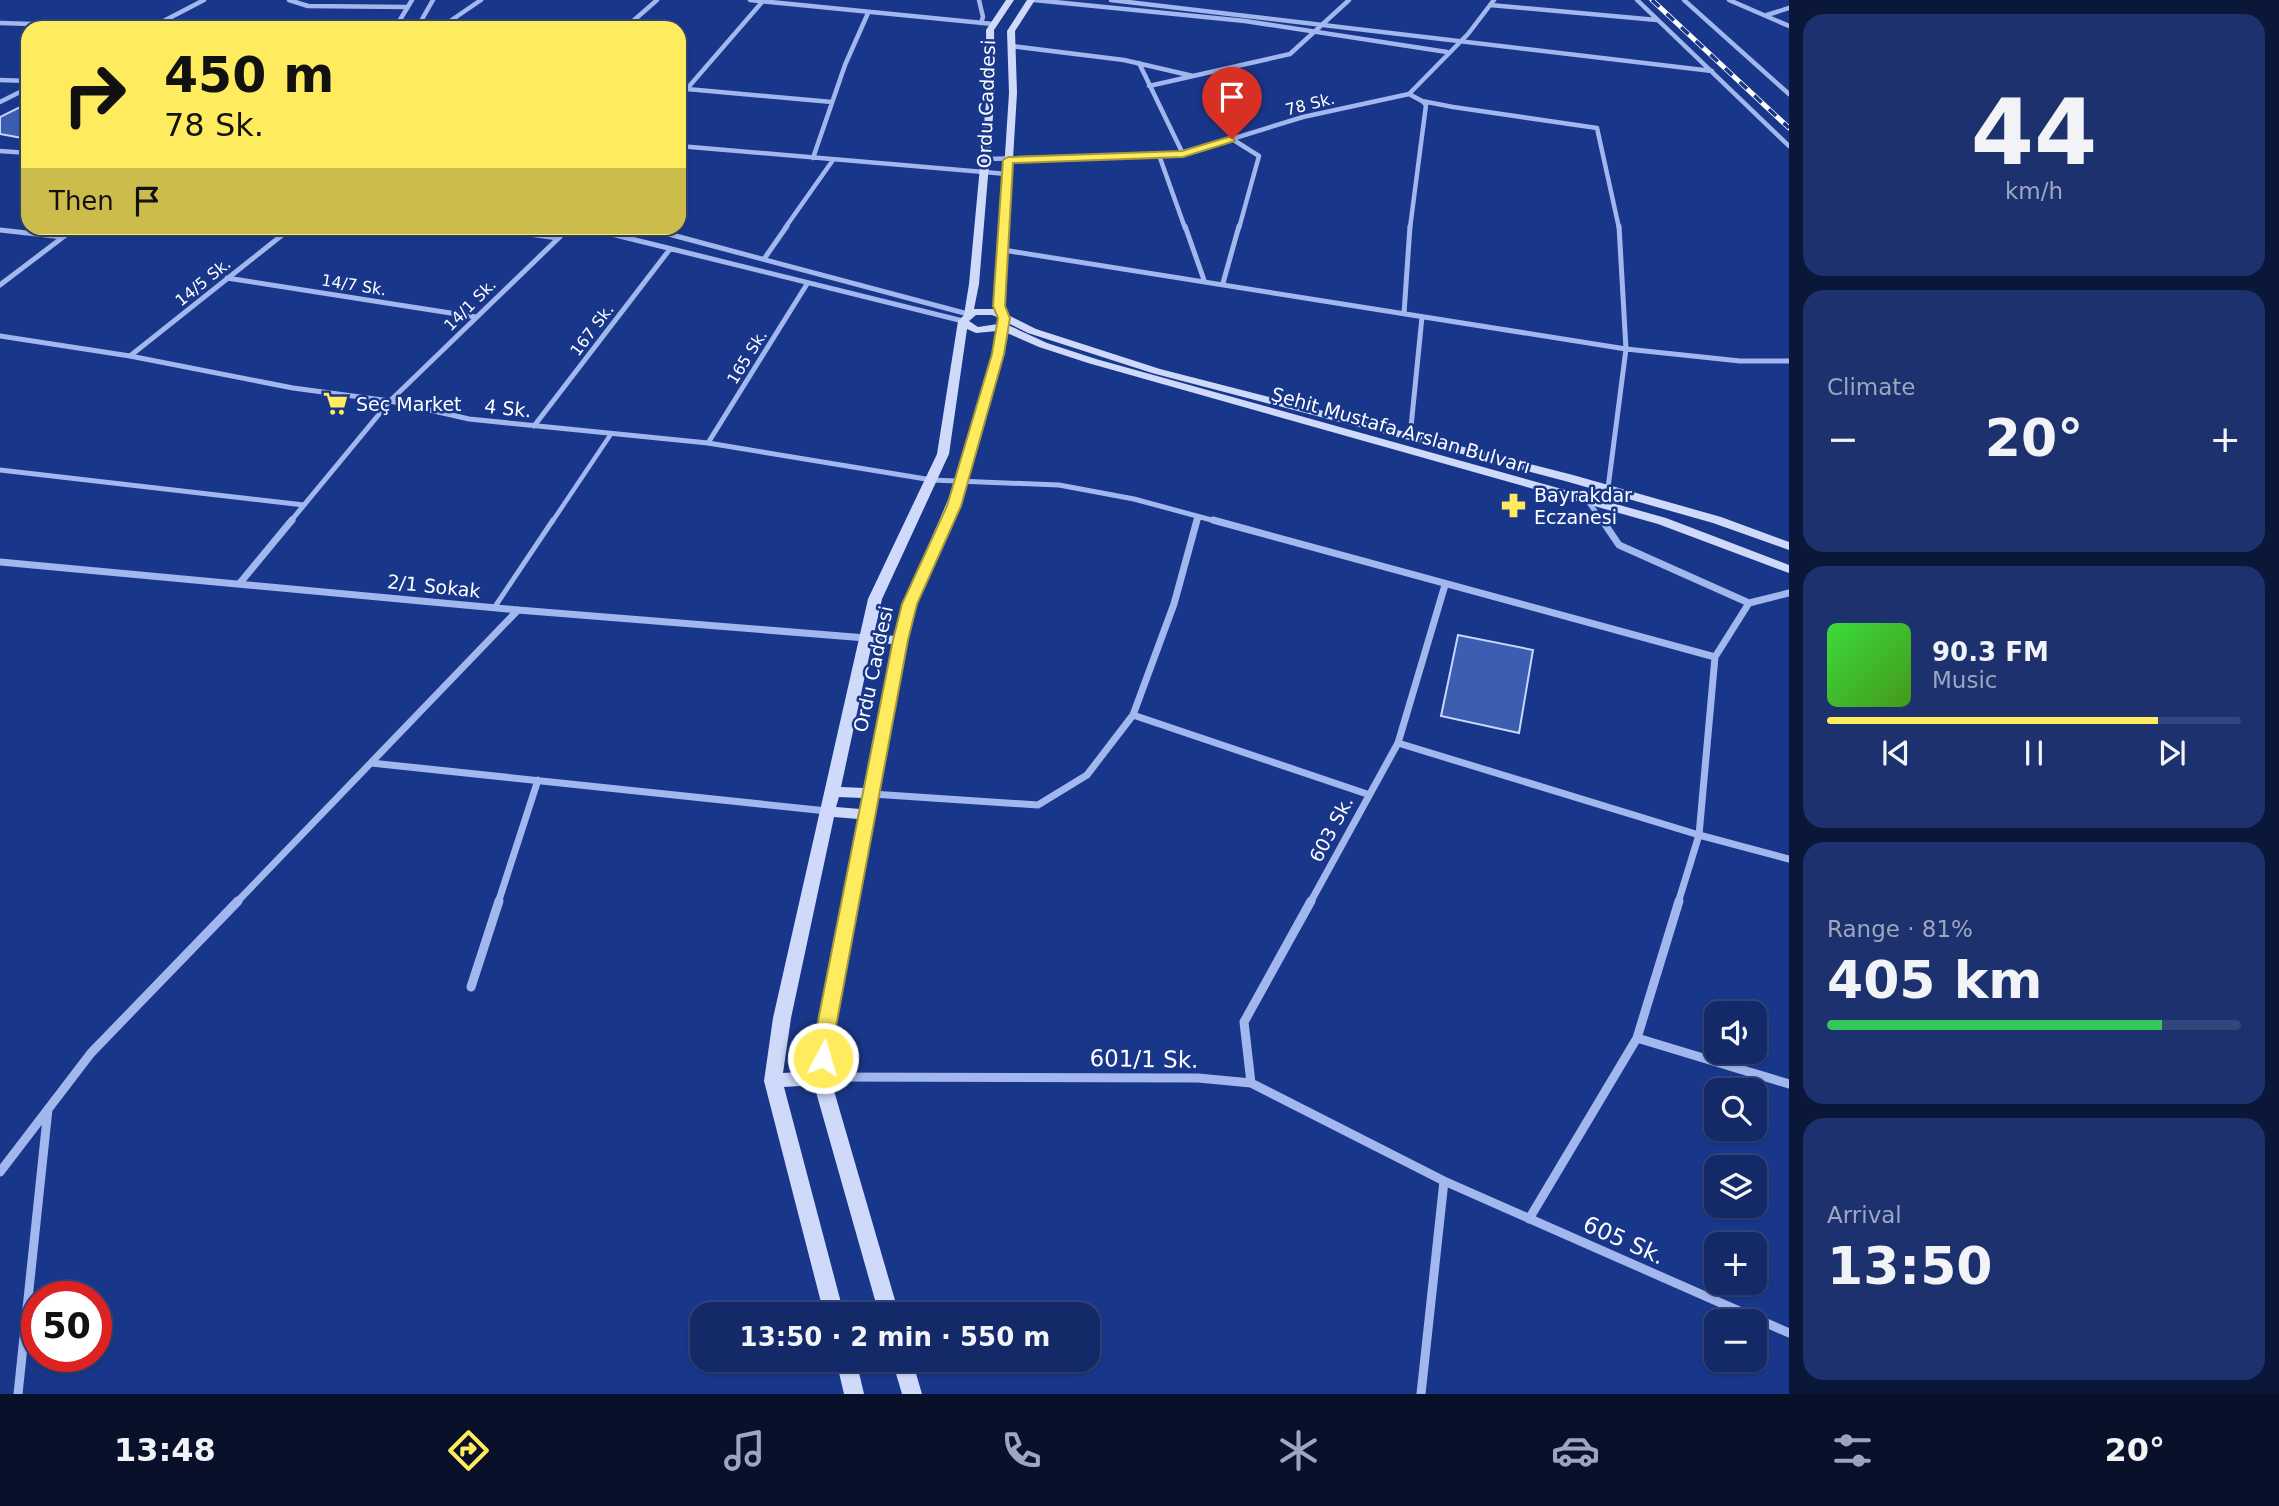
<!DOCTYPE html>
<meta charset="utf-8">
<style>
:root{--surface:#132968;--page:#1c316e;--text:#f1f3f6;--muted:#9da6c0;--line:#32457c;--accent:#ffec5e}
body{margin:0;font-family:"DejaVu Sans",sans-serif;background:var(--page);color:var(--text);height:100vh;display:flex;flex-direction:column;font-size:26px;white-space:nowrap}
*{box-sizing:border-box;margin:0}
p{font-size:23px;color:var(--muted)}
.icon{flex:none;width:38px;height:38px;fill:none;stroke:currentColor;stroke-width:2;stroke-linecap:round;stroke-linejoin:round}
.map{position:relative;flex:1;overflow:hidden}
.side{display:flex;flex-direction:column;gap:14px;padding:14px;background:#0a1739;width:490px}
.side>*{flex:none}
.banner{position:absolute;left:21px;top:21px;width:665px;height:214px;border-radius:21px;box-shadow:0 2px 5px #0004,0 0 0 2px var(--line);background:#ffec5e;color:#111;overflow:hidden}
.buttons{position:absolute;left:1704px;top:1001px;display:grid;gap:14px}
.buttons a{display:grid;place-items:center;width:63px;height:63px;border-radius:14px;background:var(--surface);box-shadow:0 2px 5px #0004,0 0 0 2px var(--line);font-size:35px}
.speed{position:absolute;left:21px;top:1281px;display:flex;gap:14px;font-size:35px;font-weight:700;text-align:center}
.speed>*{display:grid;place-content:center;width:91px;height:91px;border-radius:50%;background:var(--surface);box-shadow:0 2px 5px #0004,0 0 0 2px var(--line);line-height:1}
.speed .limit{border:10px solid #d22;background:#fff;color:#111}
.pin{position:absolute;display:grid;place-items:center;width:60px;height:60px;color:#fff;margin:-72px -30px;border-radius:50% 50% 50% 0;rotate:-45deg;box-shadow:0 0 7px #0007}
.pin .icon{rotate:45deg}
.me{position:absolute;width:77px;margin:-38px;rotate:6deg;stroke-linejoin:round;filter:drop-shadow(0 0 5px #0008)}
.turn{display:flex;align-items:center;gap:24px;height:147px;padding:0 28px;font-size:32px}
.turn .icon{width:91px;height:91px;stroke-width:2.5}
.turn b{display:block;font-size:49px;line-height:60px}
.then{display:flex;align-items:center;height:66px;padding:0 28px;background:#0003;gap:14px;font-size:26px}
.big{font-size:52px;font-weight:800;line-height:1.1}
.side .widget{flex:1;display:flex;flex-direction:column;justify-content:center;gap:10px;min-width:0;padding:0 24px;border-radius:21px;background:var(--page)}
.side .dial{align-items:center;gap:0}
.dial b{font-size:91px;line-height:1}
.song{display:flex;align-items:center;gap:21px}
.cover{width:84px;height:84px;border-radius:10px;background:linear-gradient(135deg,hsl(120 70% 55%),hsl(100 70% 35%))}
.played{height:7px;border-radius:4px;background:linear-gradient(90deg,var(--accent) 80%,var(--line) 80%)}
.keys{display:flex;justify-content:space-around;direction:ltr}
.heat{display:flex;justify-content:space-between;align-items:center;font-size:38px;direction:ltr}
.charge{height:10px;border-radius:5px;background:linear-gradient(90deg,#34c759 81%,var(--line) 0)}
.trip{position:absolute;left:690px;top:1302px;width:410px;height:70px;border-radius:21px;background:var(--surface);box-shadow:0 2px 5px #0004,0 0 0 2px var(--line);font-weight:800;line-height:70px;text-align:center}
.tab-bar{display:flex;height:112px;justify-content:space-around;align-items:center;background:#08102a;color:var(--muted)}
.tab-bar .icon{width:49px;height:49px}
.tab-bar .active{color:var(--accent)}
.tab-bar b{font-size:32px;color:var(--text)}
main{display:flex;flex:1;min-height:0}
.map>svg:first-child{display:block}
</style>
<main>
<div class="map">
<svg width="1789" height="1394" viewBox="0 0 1789 1394">
<rect width="100%" height="100%" fill="#19378a"/>
<path fill="#3d5db1" stroke="#c8d6fa" stroke-width="2" d="M28,103v36l-28,-5v-17z
M1458,635l75,15 -14,83 -78,-17z"/>
<g fill="none" stroke-linecap="round" stroke-linejoin="round">
<path stroke="#a2b7ed" stroke-width="4.5" d="M552,522l59,-88"/>
<path stroke="#a2b7ed" stroke-width="5" d="M494,608l59,-88"/>
<path stroke="#a2b7ed" stroke-width="4.5" d="M289,0l19,6 100,1
M750,0l243,24
M979,0l4,17 -2,6
M1034,0l211,21 202,31
M1111,0l601,71
M1637,0l152,146
M1684,0l105,94
M1729,0l60,26
M1490,5l167,15
M1767,15l22,-7
M0,23l161,5
M154,26l50,-26
M395,28l17,-28
M417,28l16,-28
M440,28l41,-28
M625,28l32,-28
M1011,46l113,14 69,16
M1139,63l44,91
M0,80l28,1
M1149,86l141,-32 59,-54
M687,89l145,13
M1409,94l13,7 31,6 144,21 22,100
M679,98l84,-97
M0,102l28,-14
M1232,139l27,17 -20,72
M679,146l328,28
M0,151l28,2
M1159,155l26,73
M813,158l32,-93 23,-52
M984,159l199,-5 120,-37 106,-23 59,-60 26,-34
M785,228l48,-68
M1410,228l16,-123 -4,-4"/>
<path stroke="#a2b7ed" stroke-width="5" d="M1185,226l19,54
M1619,226l7,123 114,12h49
M484,228l74,10
M587,228l376,93
M646,228l322,86
M0,230l63,7
M1003,250l623,99 -18,139
M764,259l23,-33
M227,278l249,39
M1223,283l16,-57
M0,285l75,-57
M1404,314l6,-88
M0,336l130,20 163,32 97,13 79,18 239,24 224,37 127,5 75,14 85,23
M130,356l161,-128
M534,426l136,-177
M1410,437l12,-120
M708,443l99,-159
M0,470l304,35
M1587,500l16,22
M290,522l100,-121 179,-173
M1197,522l1,-4"/>
<path stroke="#a2b7ed" stroke-width="7" d="M1213,520l502,137
M1602,520l17,25 130,58
M0,562l518,48 348,28
M240,583l52,-63
M1133,715l234,79
M1398,743l301,92 90,24
M371,763l456,48
M872,794l166,11 49,-30 46,-60 41,-111 23,-84
M236,903l282,-293
M498,903l40,-123
M1310,903l88,-160 47,-158
M1678,903l21,-68 16,-178 34,-54 40,-10"/>
<path stroke="#a2b7ed" stroke-width="9" d="M471,987l28,-86
M1637,1038l152,46
M822,1077l376,1 53,5 193,98 345,152
M1251,1083l-7,-61 67,-121
M0,1172l91,-119 147,-152
M1529,1219l108,-181 42,-137
M18,1394l30,-285
M1421,1394l23,-213"/>
<path fill="#cfdafa" fill-rule="evenodd" d="M1006,0h8l-20,30 1,62 -16,192 -5,25h21l14,-216 -2,-62 20,-31h8l-20,31 2,62 -13,213 4,9 28,14 124,40 413,106 148,42 68,25v8l-76,-27 -148,-42 -413,-108 -124,-40 -20,-10v2l39,18 49,16 570,159 123,47v8l-131,-49 -570,-161 -49,-16 -32,-14 -4,21 -34,125 -52,125 -10,36 -71,381 -6,56 69,237h-20l-65,-229 -30,2 60,227h-20l-60,-233 9,-63 95,-419 69,-145 21,-133 6,-6 5,-31 18,-192 -1,-62zM976,315h16l7,3 -1,6 -20,3 -9,-6zM967,329l9,4 21,-2 -4,23 -36,125 -54,125 -8,32 -21,-2 8,-35 67,-145zM872,643l21,1 -29,144 -23,-1zM839,797l23,1 -2,11 -24,-2zM834,817l24,2 -40,202 -5,50 -30,2 8,-55z
M836,1360h20l8,34h-20z
M892,1360h20l10,34h-20z"/>
<defs>
<path id="rail" d="M1652,0l137,128"/>
</defs>
<use href="#rail" stroke="#fff" stroke-width="5"/>
<use href="#rail" stroke="#19378a" stroke-width="3.5" stroke-dasharray="10" stroke-linecap="butt"/>
</g>
<path fill="#ffec5e" stroke="#a6993d" stroke-width="2" d="M1232,136l3,5 -52,16 -170,6 -8,143 5,12 -6,36 -43,152 -44,98 -9,36 -71,381 -7,43h-14l-3,-6 5,-37 75,-381 9,-36 45,-98 45,-152 6,-36 -5,-12 10,-146 5,-3 174,-6z"/>
<defs>
<symbol id="supermarket-bare" viewBox="-9 -9 18 18"><path d="M-6-5.5h2.5l.6 2H6L4.5 2H-2.5L-4.4-4H-6ZM-1.5 3.2a1.3 1.3 0 1 0 .1 0ZM3 3.2a1.3 1.3 0 1 0 .1 0Z" fill="#ffec5e" stroke="#19378a" stroke-width="2.5" paint-order="stroke"/></symbol>
<symbol id="pharmacy-bare" viewBox="-9 -9 18 18"><path d="M-2-6h4v4h4v4h-4v4h-4v-4h-4v-4h4Z" fill="#ffec5e" stroke="#19378a" stroke-width="2.5" paint-order="stroke"/></symbol>
</defs>
<g fill-rule="evenodd">
<use href="#supermarket-bare" x="318" y="386" width="35" height="35"/>
<use href="#pharmacy-bare" x="1496" y="488" width="35" height="35"/>
</g>
<g text-anchor="middle" dominant-baseline="central" stroke-width="5" stroke-linejoin="round" paint-order="stroke">
<g font-size="16" fill="#fff" stroke="#19378a">
<text transform="translate(1310 104) rotate(-14)">78 Sk.</text>
<text transform="translate(203 282) rotate(-39)">14/5 Sk.</text>
<text transform="translate(354 285) rotate(9)">14/7 Sk.</text>
<text transform="translate(470 305) rotate(-45)">14/1 Sk.</text>
<text transform="translate(592 330) rotate(-53)">167 Sk.</text>
<text transform="translate(747 357) rotate(-58)">165 Sk.</text>
</g>
<g font-size="19" fill="#fff" stroke="#19378a">
<text transform="translate(986 104) rotate(-88)">Ordu Caddesi</text>
<text transform="translate(508 408) rotate(6)">4 Sk.</text>
<text transform="translate(1401 430) rotate(16)">Şehit Mustafa Arslan Bulvarı</text>
<text transform="translate(434 586) rotate(6)">2/1 Sokak</text>
<text transform="translate(873 669) rotate(-78)">Ordu Caddesi</text>
<text transform="translate(1331 829) rotate(-62)">603 Sk.</text>
</g>
<g font-size="19" fill="#fff" stroke="#19378a" text-anchor="start">
<text x="356" y="404">Seç Market</text>
<text x="1534" y="495">Bayrakdar<tspan x="1534" dy="22">Eczanesi</tspan></text>
</g>
<g font-size="23" fill="#fff" stroke="#19378a">
<text transform="translate(1144 1059) rotate(1)">601/1 Sk.</text>
<text transform="translate(1624 1240) rotate(24)">605 Sk.</text>
</g>
</g>
</svg>
<div class="buttons">
<a><svg class="icon" aria-label="sound" viewBox="0 0 24 24"><path d="M4 9h4l5-4v14l-5-4H4zM17 9q2 3 0 6"/></svg></a>
<a><svg class="icon" aria-label="search" viewBox="0 0 24 24"><circle cx="10" cy="10" r="6"/><path d="M15 15l6 6"/></svg></a>
<a><svg class="icon" aria-label="layers" viewBox="0 0 24 24"><path d="M12 4l9 5-9 5-9-5zM3 14l9 5 9-5"/></svg></a>
<a>+</a>
<a>−</a>
</div>
<div class="speed"><div class="limit">50</div></div>
<div class="pin" style="left:1232px;top:139px;background:#d93025"><svg class="icon" aria-label="arrive" viewBox="0 0 24 24"><path d="M6 21V4h12l-3 4 3 4H6"/></svg></div>
<svg class="me" style="left:823px;top:1058px" viewBox="-20 -20 40 40"><circle r="17" fill="#ffec5e" stroke="#fff" stroke-width="3"/><path d="M0-11L8 9 0 5-8 9z" fill="#fff"/></svg>
<div class="trip">13:50 · 2 min · 550 m</div>
<div class="banner">
<div class="turn"><svg class="icon" aria-label="right" viewBox="0 0 24 24"><path d="M7 20v-9h11M14 6l5 5-5 5"/></svg><div><b>450 m</b>78 Sk.</div></div>
<div class="then">Then<svg class="icon" aria-label="arrive" viewBox="0 0 24 24"><path d="M6 21V4h12l-3 4 3 4H6"/></svg></div>
</div>
</div>
<section class="side">
<div class="widget dial"><b>44</b><p>km/h</p></div>
<div class="widget"><p>Climate</p>
<div class="heat"><a>−</a><b class="big">20°</b><a>+</a></div>
</div>
<div class="widget">
<div class="song"><i class="cover"></i><div><b>90.3 FM</b><p>Music</p></div></div>
<div class="played"></div>
<div class="keys"><svg class="icon" aria-label="previous" viewBox="0 0 24 24"><path d="M18 5L8 12l10 7zM5 5v14"/></svg><svg class="icon" aria-label="pause" viewBox="0 0 24 24"><path d="M8 5v14M16 5v14"/></svg><svg class="icon" aria-label="next" viewBox="0 0 24 24"><path d="M6 5l10 7-10 7zM19 5v14"/></svg></div>
</div>
<div class="widget"><p>Range · 81%</p><b class="big">405 km</b><div class="charge"></div></div>
<div class="widget"><p>Arrival</p><b class="big">13:50</b></div>
</section>
</main>
<nav class="tab-bar">
<b>13:48</b>
<svg class="icon active" aria-label="directions" viewBox="0 0 24 24"><path d="M12 3l9 9-9 9-9-9zM9 14v-3h6M13 9l2 2-2 2"/></svg>
<svg class="icon" aria-label="music" viewBox="0 0 24 24"><path d="M9 18V5l10-2v13"/><circle cx="6" cy="18" r="3"/><circle cx="16" cy="16" r="3"/></svg>
<svg class="icon" aria-label="phone" viewBox="0 0 24 24"><path d="M5 4h4l2 5-3 2q2 4 5 5l2-3 5 2v4C11 20 4 13 5 4z"/></svg>
<svg class="icon" aria-label="climate" viewBox="0 0 24 24"><path d="M12 3v18M4 7l16 10M4 17L20 7"/></svg>
<svg class="icon" aria-label="car" viewBox="0 0 24 24"><path d="M5 17H2v-5l4-1 3-4h7l3 4 3 1v5h-3M9 17h6M6 11h13"/><circle cx="7" cy="17" r="2"/><circle cx="17" cy="17" r="2"/></svg>
<svg class="icon" aria-label="filters" viewBox="0 0 24 24"><path d="M4 7h16M4 17h16"/><circle cx="9" cy="7" r="2"/><circle cx="15" cy="17" r="2"/></svg>
<b>20°</b>
</nav>
